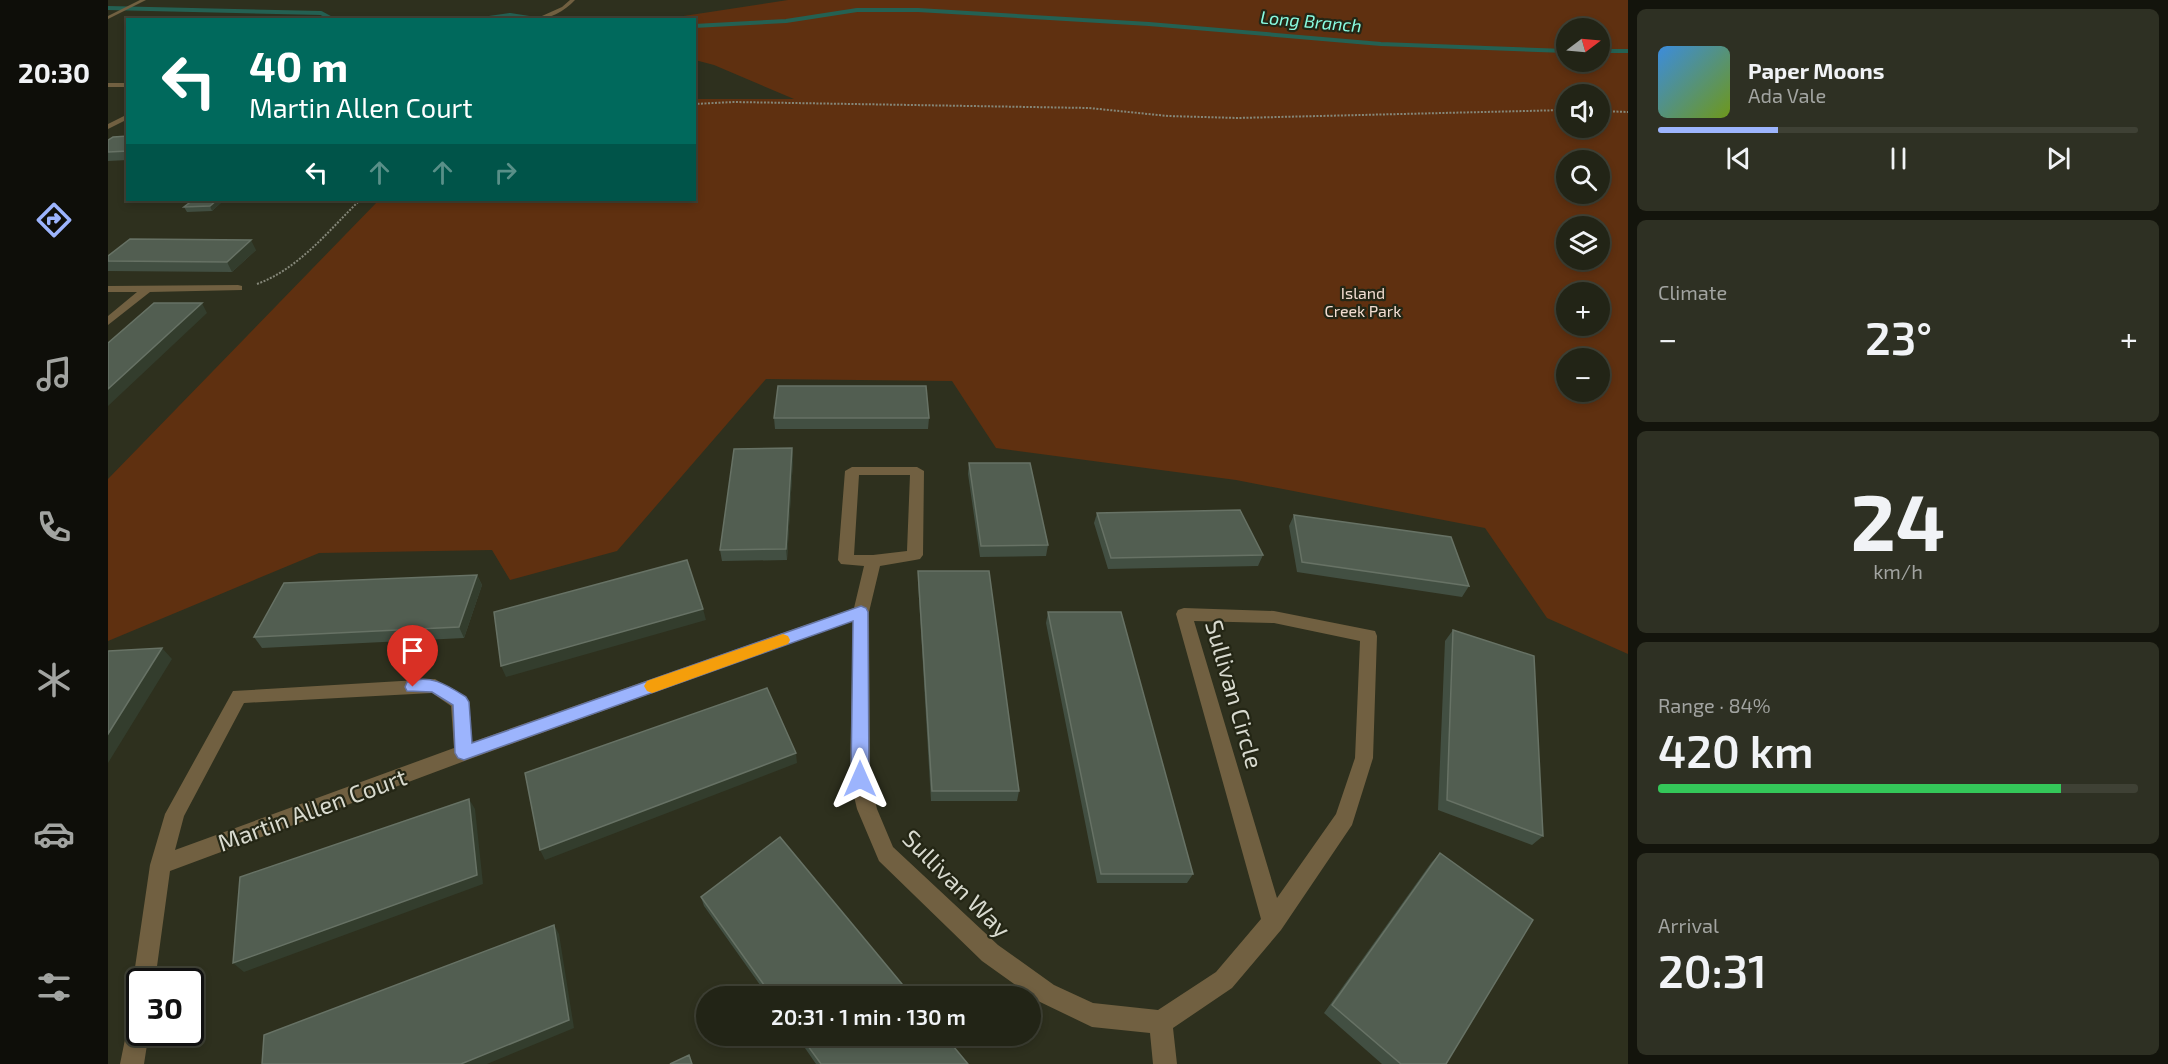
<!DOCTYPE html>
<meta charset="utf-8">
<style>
:root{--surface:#222416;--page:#2e3023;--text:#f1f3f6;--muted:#a2a4a1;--line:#3f4135;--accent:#9cb4fd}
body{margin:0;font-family:"Exo 2",sans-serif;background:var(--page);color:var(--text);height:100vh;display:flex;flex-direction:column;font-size:22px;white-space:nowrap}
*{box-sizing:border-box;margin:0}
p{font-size:20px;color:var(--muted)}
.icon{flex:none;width:33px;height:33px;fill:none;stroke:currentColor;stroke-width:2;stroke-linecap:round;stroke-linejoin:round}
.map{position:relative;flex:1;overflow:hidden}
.drawer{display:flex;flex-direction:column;gap:9px;padding:9px;background:#13140c;width:540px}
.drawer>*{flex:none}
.top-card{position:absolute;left:18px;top:18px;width:570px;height:183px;border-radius:0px;box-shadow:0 3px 9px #0003,0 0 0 2px var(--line);background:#00695c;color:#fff;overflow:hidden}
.needle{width:39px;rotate:74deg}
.tools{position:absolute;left:1448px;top:18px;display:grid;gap:12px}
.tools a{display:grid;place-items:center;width:54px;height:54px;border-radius:50%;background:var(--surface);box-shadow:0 3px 9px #0003,0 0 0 2px var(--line);font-size:30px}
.speed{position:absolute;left:18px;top:968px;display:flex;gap:12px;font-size:30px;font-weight:700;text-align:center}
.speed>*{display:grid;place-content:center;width:78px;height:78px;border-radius:50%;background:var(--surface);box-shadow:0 3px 9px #0003,0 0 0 2px var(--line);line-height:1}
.speed .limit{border:3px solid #111;border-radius:9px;background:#fff;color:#111}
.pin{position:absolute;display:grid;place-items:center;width:51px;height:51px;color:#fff;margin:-62px -26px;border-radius:50% 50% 50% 0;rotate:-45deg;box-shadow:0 0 6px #0007}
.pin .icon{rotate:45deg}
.me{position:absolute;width:66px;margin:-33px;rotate:0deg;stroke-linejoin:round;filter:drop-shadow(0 0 4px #0008)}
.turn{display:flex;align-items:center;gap:21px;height:126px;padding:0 24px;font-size:27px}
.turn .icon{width:78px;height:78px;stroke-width:2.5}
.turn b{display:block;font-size:42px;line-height:51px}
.lanes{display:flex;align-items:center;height:57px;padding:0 24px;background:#0003;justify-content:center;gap:30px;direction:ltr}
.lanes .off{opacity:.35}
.big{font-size:45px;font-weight:600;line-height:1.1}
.drawer .card{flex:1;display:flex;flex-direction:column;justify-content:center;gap:9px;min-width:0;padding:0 21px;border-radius:9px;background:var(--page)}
.drawer .dial{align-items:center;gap:0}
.dial b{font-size:78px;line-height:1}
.song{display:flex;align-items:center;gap:18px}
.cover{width:72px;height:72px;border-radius:9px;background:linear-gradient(135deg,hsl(210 70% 55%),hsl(80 70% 35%))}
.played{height:6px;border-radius:3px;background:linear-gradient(90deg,var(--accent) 25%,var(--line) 25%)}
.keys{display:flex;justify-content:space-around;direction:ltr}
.heat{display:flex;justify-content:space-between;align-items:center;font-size:33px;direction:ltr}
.charge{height:9px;border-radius:4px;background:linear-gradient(90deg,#34c759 84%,var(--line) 0)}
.trip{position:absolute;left:588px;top:986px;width:345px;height:60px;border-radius:30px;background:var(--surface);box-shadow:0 3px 9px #0003,0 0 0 2px var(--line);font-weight:600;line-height:60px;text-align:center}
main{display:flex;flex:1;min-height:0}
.tab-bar{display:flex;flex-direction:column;width:108px;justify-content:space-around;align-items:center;background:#0e0e09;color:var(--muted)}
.tab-bar .icon{width:42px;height:42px}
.tab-bar .on{color:var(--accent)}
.tab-bar b{font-size:27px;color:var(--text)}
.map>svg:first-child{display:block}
</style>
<main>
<nav class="tab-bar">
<b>20:30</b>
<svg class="icon on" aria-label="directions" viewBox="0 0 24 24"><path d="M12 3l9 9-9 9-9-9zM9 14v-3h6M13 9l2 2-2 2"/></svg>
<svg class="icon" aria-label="music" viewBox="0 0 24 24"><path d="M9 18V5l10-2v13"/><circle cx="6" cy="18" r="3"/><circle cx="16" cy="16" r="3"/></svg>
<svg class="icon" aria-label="phone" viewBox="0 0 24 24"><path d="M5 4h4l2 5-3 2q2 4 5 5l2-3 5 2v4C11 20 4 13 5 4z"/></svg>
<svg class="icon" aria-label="climate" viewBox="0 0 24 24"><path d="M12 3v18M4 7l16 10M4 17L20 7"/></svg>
<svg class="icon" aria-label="car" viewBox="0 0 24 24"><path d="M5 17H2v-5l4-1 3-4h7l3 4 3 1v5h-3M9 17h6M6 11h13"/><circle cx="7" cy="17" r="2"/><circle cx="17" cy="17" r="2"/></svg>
<svg class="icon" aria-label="filters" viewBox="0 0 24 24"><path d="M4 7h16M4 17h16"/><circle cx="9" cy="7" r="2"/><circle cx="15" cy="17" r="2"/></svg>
</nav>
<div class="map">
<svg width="1520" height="1064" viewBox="0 0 1520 1064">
<rect width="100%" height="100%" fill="#2e301e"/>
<path fill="#5f3010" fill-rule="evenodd" d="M680,0h840v654l-81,-36 -62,-90 -249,-48 -240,-32 -44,-67 -186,-2 -149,172 -107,29 -18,-30 -173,3 -211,88v-162l271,-279h315l1,-101h99l-80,-34 -19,-5 -1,-40 -30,-1zM1458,28h33v34h-33zM1458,94h33v34h-33zM1458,160h33v34h-33zM1458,226h33v34h-33zM1458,292h33v34h-33zM1458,358h33v34h-33z"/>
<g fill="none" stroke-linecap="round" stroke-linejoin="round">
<path stroke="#246153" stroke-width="4" d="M0,8l213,5 13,7
M367,20l35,-5 32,5
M586,26l92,-5 71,-11h61l231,14 232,20 185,7
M1491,51h29"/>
<path stroke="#858779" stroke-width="2" stroke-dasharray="2 1.5" stroke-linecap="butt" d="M586,104l40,-2 355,6 79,8 69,2 329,-8
M1491,111l29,1
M149,284c43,-16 71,-53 103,-84"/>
<path fill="#716041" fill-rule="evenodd" d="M32,0h6l-38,19v-3z
M462,0h5c-10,11 -27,20 -42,20l29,-13z
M20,114v5l-20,10v-5z"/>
<path fill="#716041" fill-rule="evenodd" d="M0,83h20v4h-20z
M130,285l4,1v4l-92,2 -42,33v-9l29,-24h-29v-6z
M744,467h65l7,4 -1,84 -3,4 -5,1 -35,6 -11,46 1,167 7,30 16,38 105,98 56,40 39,18 65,7 58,-38 45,-53 -85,-305 2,-4 6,-2 90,3 101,20 2,5 -4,122 -21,67 -71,105 -49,58 -59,40 4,36h-24l-3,-31 -58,-6 -54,-26 -56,-40 -103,-100 -22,-52 -7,-30 3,-158 -383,138 -300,112 -15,110h-15v10l-4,-2 -3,-8 17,-116 15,-51 68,-123 202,-12 31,18 3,5 3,40 382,-134 10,-42 -23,-2 -3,-4 7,-89zM751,475h51l-3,76 -34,4h-19zM1086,621l80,2 86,18 -5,117 -19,56 -59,84zM324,693l19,13 3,42 -279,102 9,-34 60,-113z
M32,1002v30h9l-5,32h-24l12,-59z"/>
</g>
<path fill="#424f42" d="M20,136v24l-20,1v-21z
M85,200h31l-12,11 -25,1 -3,-5z
M148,250l-24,22 -124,-1v-15z
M666,418h155l-1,11h-153z
M684,448l1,11 -6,101 -65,1 -2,-11z
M861,463l79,82 -2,11 -66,1 -12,-83z
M989,513l166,42 -5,11 -150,3 -14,-46z
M1186,515l175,71 -7,11 -165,-25 -8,-46z
M810,571l101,220 -2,10h-86l-13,-219z
M369,575l5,10 -18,53 -202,10 -8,-11z
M940,612l145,262 -6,9h-90l-51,-260z
M1345,630l90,206 -11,9 -94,-35 7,-169z
M1332,853l6,211h-64l-58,-51 107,-150z
M593,897l211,99h-144l-64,-90z
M688,1035h148l24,29h-152z"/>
<path fill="#333d2d" d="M109,200h7l-12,11 -2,-5z
M143,240l5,10 -24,22 -5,-10z
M94,303l5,10 -99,93v-17z
M684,448l1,11 -6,101 -1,-11z
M369,575l5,10 -18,53 -5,-11z
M595,609l3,11 -200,57 -5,-11z
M54,648l10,11 -64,104v-29z
M688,753l1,10 -252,97 -5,-10z
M361,799l6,10 8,75 -239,88 -11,-9z
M446,925l5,9 15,94 -87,36h-26z"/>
<path fill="#525e51" stroke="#677265" stroke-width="1.5" d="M20,136v15l-20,1v-12l5,-3z
M85,200h24l-7,6 -26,1z
M22,239l121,1 -24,22 -119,-1v-5z
M46,303h48l-94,86v-46z
M670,386h148l3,32h-155z
M684,448l-6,101 -66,1 14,-101z
M861,463h61l18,82 -67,1z
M1132,510l23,45 -152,3 -14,-45z
M1186,515l157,22 18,49 -167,-24z
M579,560l16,49 -202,57 -7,-54z
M810,571h71l30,220h-87z
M369,575l-18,52 -205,10 30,-54z
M940,612h73l72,262h-92z
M1345,630l81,26 9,180 -96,-36z
M54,648l-54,86v-83z
M659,688l29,65 -256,97 -15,-77z
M361,799l8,76 -244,88 7,-86z
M672,837l132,159h-140l-71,-99z
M1332,853l93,67 -87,144h-45l-69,-59z
M446,925l15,95 -108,44h-199l2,-29z
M692,1035h144l24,29h-147z
M581,1055l3,9h-22z"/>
<path fill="#9cb4fd" stroke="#6575a4" stroke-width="1.5" d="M753,606l5,2 2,4 1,167 -3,6 -6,2 -6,-2 -3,-6 2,-158 -389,139 -6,-2 -3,-5 -2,-48 -21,-13 -25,-1 -2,-4 2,-5c24,-8 40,3 59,15l3,5 3,41z"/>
<path fill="#f59e0b" d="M675,634l5,2 2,4 -2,4 -136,49 -5,-2 -3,-5 3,-5z"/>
<g text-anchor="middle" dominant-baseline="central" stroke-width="4.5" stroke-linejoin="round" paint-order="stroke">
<g font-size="16" fill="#f2ddd1" stroke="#242615">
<text x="1255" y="292">Island<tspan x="1255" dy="18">Creek Park</tspan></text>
</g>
<g font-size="18" font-style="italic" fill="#88fbe0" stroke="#242615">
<text transform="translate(1203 21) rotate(5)">Long Branch</text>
</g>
<g font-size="24" fill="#d8dacf" stroke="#242615">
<text transform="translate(1127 694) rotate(74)">Sullivan Circle</text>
<text transform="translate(204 809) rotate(-20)">Martin Allen Court</text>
<text transform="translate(849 883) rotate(45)">Sullivan Way</text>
</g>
</g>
</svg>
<div class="tools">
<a><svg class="needle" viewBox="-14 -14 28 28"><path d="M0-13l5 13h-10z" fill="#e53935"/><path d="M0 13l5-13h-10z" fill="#a2a4a1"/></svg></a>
<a><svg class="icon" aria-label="sound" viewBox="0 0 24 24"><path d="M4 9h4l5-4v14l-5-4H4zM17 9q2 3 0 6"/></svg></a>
<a><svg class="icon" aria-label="search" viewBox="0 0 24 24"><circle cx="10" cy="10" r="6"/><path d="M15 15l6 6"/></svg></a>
<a><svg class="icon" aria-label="layers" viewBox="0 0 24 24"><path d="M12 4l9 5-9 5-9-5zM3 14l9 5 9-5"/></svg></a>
<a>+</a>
<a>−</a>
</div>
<div class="speed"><div class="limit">30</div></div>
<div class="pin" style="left:305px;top:687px;background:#d93025"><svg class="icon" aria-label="arrive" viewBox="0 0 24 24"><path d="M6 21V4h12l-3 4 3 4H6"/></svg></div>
<svg class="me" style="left:752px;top:779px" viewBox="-20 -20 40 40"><path d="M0-17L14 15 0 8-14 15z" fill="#9cb4fd" stroke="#fff" stroke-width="4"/></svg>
<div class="trip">20:31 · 1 min · 130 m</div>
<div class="top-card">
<div class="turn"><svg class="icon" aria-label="left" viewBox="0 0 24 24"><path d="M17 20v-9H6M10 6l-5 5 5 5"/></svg><div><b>40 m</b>Martin Allen Court</div></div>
<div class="lanes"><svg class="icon" aria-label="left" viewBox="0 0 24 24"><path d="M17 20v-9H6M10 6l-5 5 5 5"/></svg><svg class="icon off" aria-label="ahead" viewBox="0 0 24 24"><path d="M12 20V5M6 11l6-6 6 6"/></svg><svg class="icon off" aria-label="ahead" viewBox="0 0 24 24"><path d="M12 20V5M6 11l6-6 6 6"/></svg><svg class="icon off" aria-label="right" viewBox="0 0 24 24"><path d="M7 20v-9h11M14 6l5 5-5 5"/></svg></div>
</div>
</div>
<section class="drawer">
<div class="card">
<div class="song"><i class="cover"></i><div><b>Paper Moons</b><p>Ada Vale</p></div></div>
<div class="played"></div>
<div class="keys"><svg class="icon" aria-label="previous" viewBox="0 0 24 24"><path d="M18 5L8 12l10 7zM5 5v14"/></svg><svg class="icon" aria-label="pause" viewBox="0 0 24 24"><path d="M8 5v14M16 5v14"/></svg><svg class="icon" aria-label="next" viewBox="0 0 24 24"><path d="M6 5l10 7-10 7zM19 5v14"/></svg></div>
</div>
<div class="card"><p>Climate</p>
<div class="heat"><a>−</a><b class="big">23°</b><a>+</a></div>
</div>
<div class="card dial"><b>24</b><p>km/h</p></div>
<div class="card"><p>Range · 84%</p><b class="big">420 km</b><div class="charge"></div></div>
<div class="card"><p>Arrival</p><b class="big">20:31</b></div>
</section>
</main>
